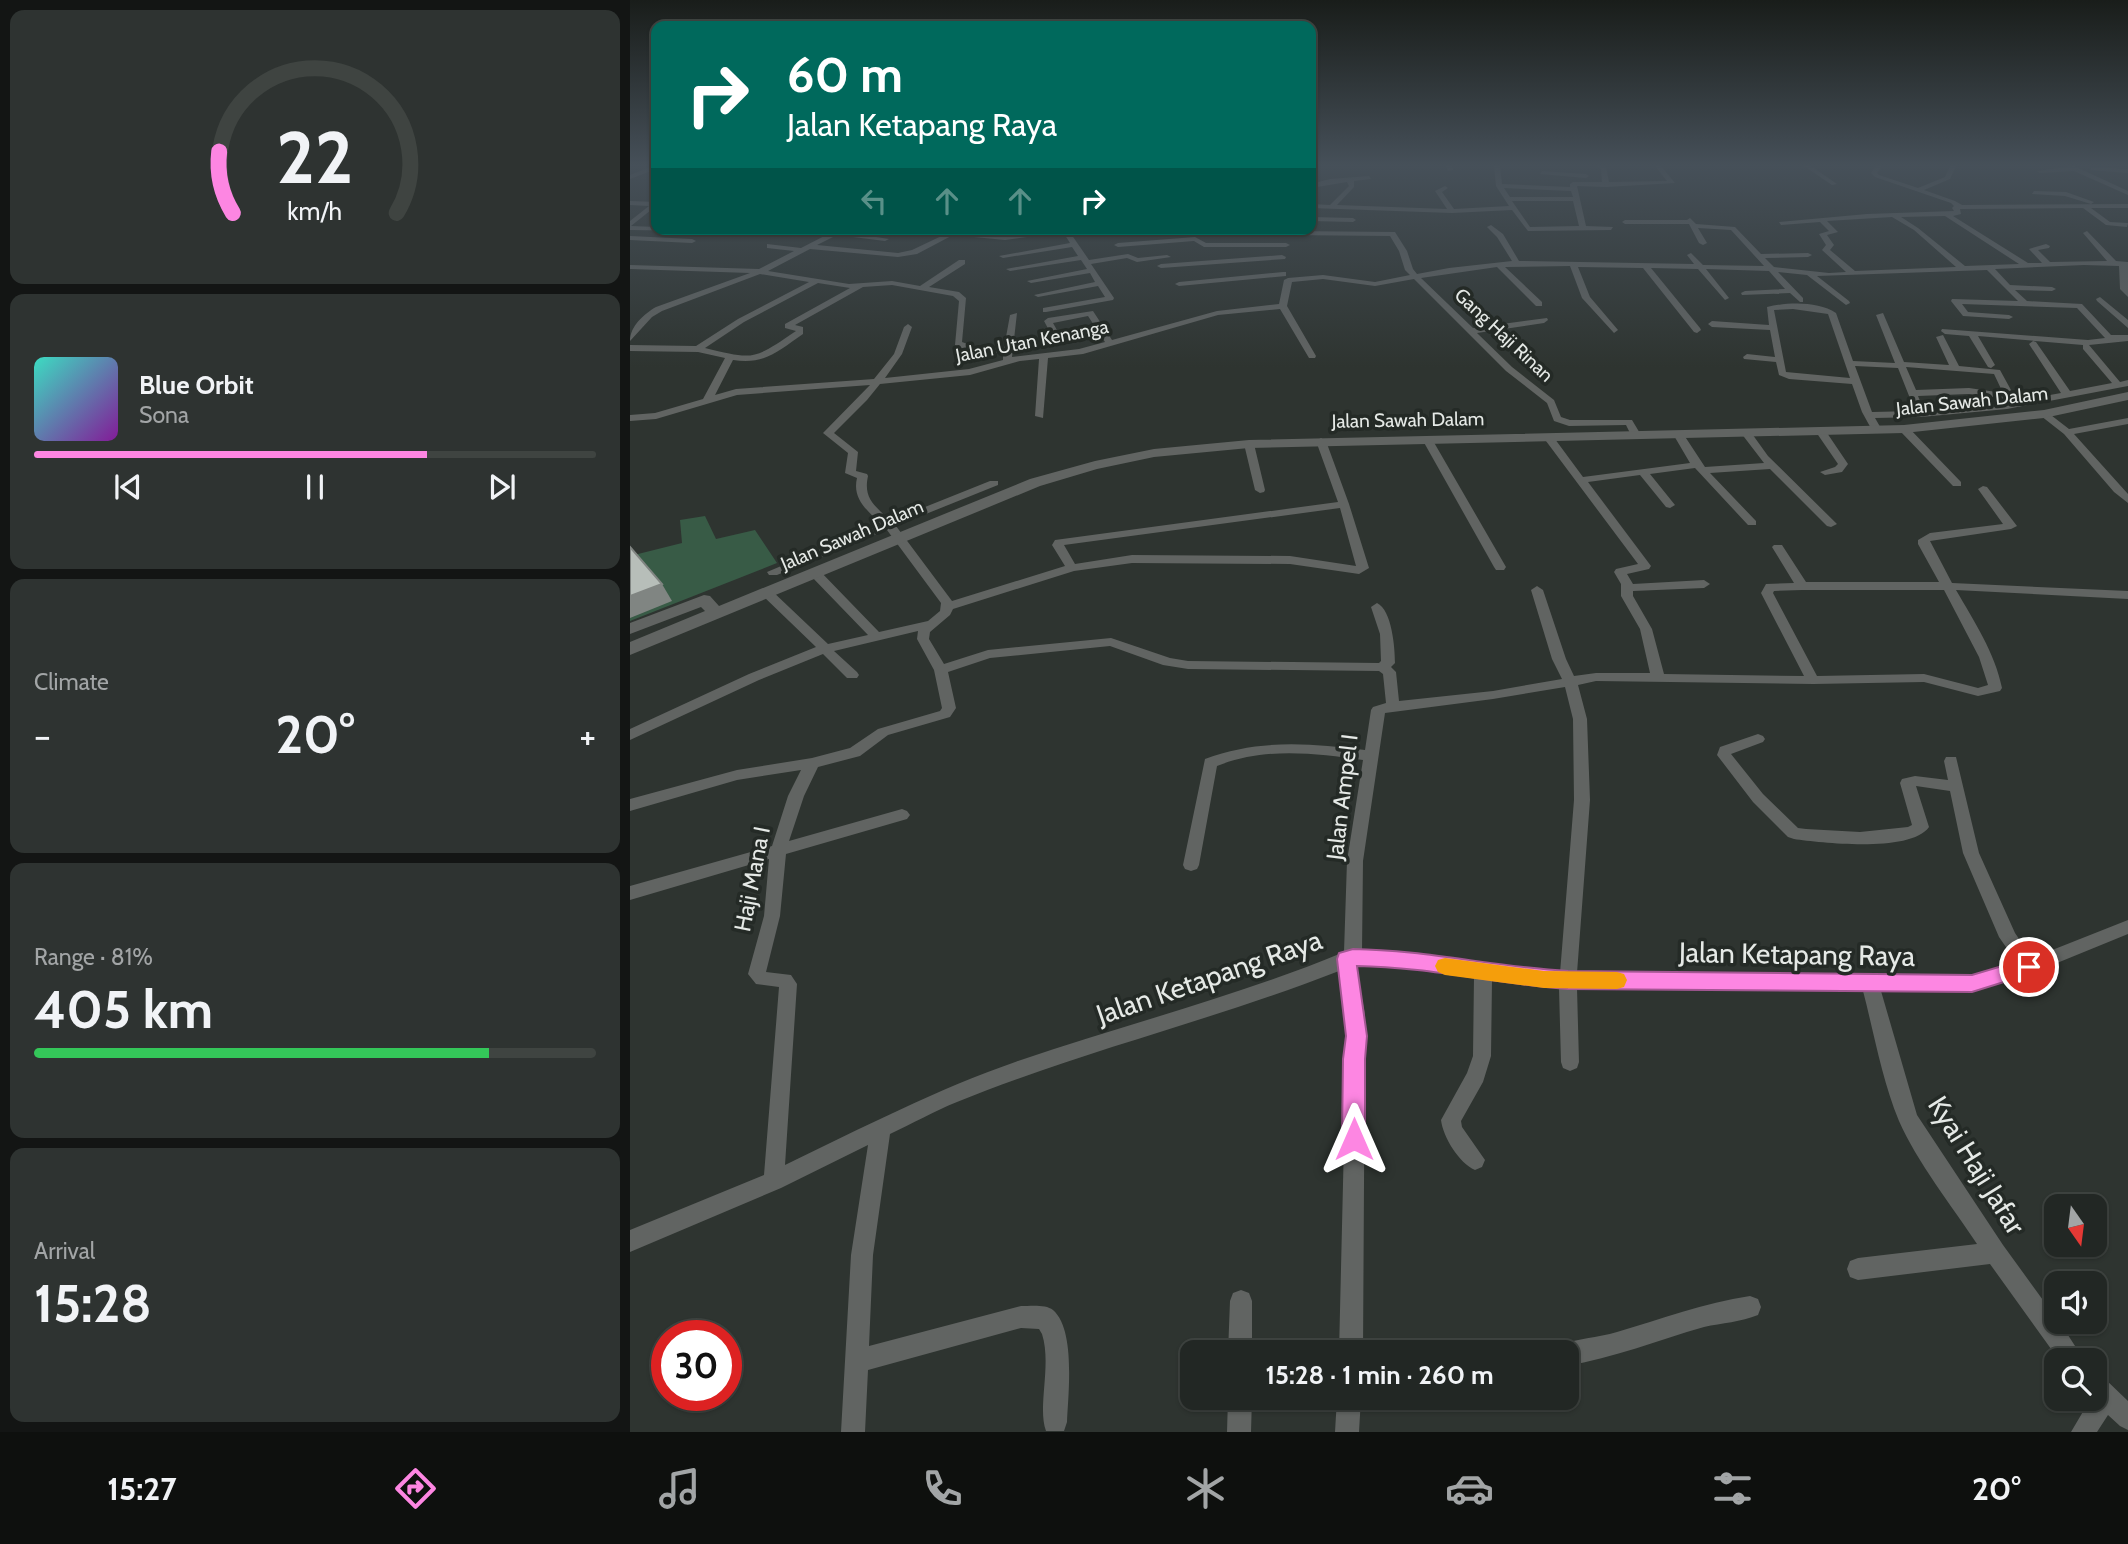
<!DOCTYPE html>
<meta charset="utf-8">
<style>
:root{--surface:#222724;--page:#2e3331;--text:#f1f3f6;--muted:#a2a5a6;--line:#3f4441;--accent:#fd86e2}
body{margin:0;font-family:Cabin,sans-serif;background:var(--page);color:var(--text);height:100vh;display:flex;flex-direction:column;font-size:26px;white-space:nowrap}
*{box-sizing:border-box;margin:0}
p{font-size:23px;color:var(--muted)}
.icon{flex:none;width:38px;height:38px;fill:none;stroke:currentColor;stroke-width:2;stroke-linecap:round;stroke-linejoin:round}
.map{position:relative;flex:1;overflow:hidden}
.drawer{display:flex;flex-direction:column;gap:10px;padding:10px;background:#131514;width:630px}
.drawer>*{flex:none}
.top-card{position:absolute;left:21px;top:21px;width:665px;height:214px;border-radius:14px;box-shadow:0 2px 5px #0004,0 0 0 2px var(--line);background:#00695c;color:#fff;overflow:hidden}
.needle{width:46px;rotate:166deg}
.tools{position:absolute;left:1414px;top:1194px;display:grid;gap:14px}
.tools a{display:grid;place-items:center;width:63px;height:63px;border-radius:14px;background:var(--surface);box-shadow:0 2px 5px #0004,0 0 0 2px var(--line);font-size:35px}
.speed{position:absolute;left:21px;top:1320px;display:flex;gap:14px;font-size:35px;font-weight:700;text-align:center}
.speed>*{display:grid;place-content:center;width:91px;height:91px;border-radius:50%;background:var(--surface);box-shadow:0 2px 5px #0004,0 0 0 2px var(--line);line-height:1}
.speed .limit{border:10px solid #d22;background:#fff;color:#111}
.pin{position:absolute;display:grid;place-items:center;width:60px;height:60px;color:#fff;margin:-30px;border:4px solid #fff;border-radius:50%;box-shadow:0 2px 7px #0007}
.me{position:absolute;width:77px;margin:-38px;rotate:0deg;stroke-linejoin:round;filter:drop-shadow(0 0 5px #0008)}
.turn{display:flex;align-items:center;gap:24px;height:147px;padding:0 21px;font-size:32px}
.turn .icon{width:91px;height:91px;stroke-width:2.5}
.turn b{display:block;font-size:49px;line-height:60px}
.lanes{display:flex;align-items:center;height:66px;padding:0 21px;background:#0003;justify-content:center;gap:35px;direction:ltr}
.lanes .off{opacity:.35}
.big{font-size:52px;font-weight:800;line-height:1.1}
.drawer .card{flex:1;display:flex;flex-direction:column;justify-content:center;gap:10px;min-width:0;padding:0 24px;border-radius:14px;background:var(--page)}
.drawer .dial{align-items:center;gap:0}
.dial svg{height:182px;overflow:visible;fill:none;stroke:var(--line);stroke-width:7;stroke-linecap:round;text-anchor:middle}
.dial text{fill:var(--text);stroke:none}
.song{display:flex;align-items:center;gap:21px}
.cover{width:84px;height:84px;border-radius:10px;background:linear-gradient(135deg,hsl(170 70% 55%),hsl(290 70% 35%))}
.played{height:7px;border-radius:4px;background:linear-gradient(90deg,var(--accent) 70%,var(--line) 70%)}
.keys{display:flex;justify-content:space-around;direction:ltr}
.heat{display:flex;justify-content:space-between;align-items:center;font-size:38px;direction:ltr}
.charge{height:10px;border-radius:5px;background:linear-gradient(90deg,#34c759 81%,var(--line) 0)}
.trip{position:absolute;left:550px;top:1340px;width:399px;height:70px;border-radius:14px;background:var(--surface);box-shadow:0 2px 5px #0004,0 0 0 2px var(--line);font-weight:800;line-height:70px;text-align:center}
.dock{display:flex;height:112px;justify-content:space-around;align-items:center;background:#0e100e;color:var(--muted)}
.dock .icon{width:49px;height:49px}
.dock .on{color:var(--accent)}
.dock b{font-size:32px;color:var(--text)}
main{display:flex;flex:1;min-height:0}
.map>svg:first-child{display:block}
</style>
<main>
<section class="drawer">
<div class="card dial"><svg viewBox="0 0 100 80">
<path d="M14 69A42 42 0 1 1 86 69"/>
<path d="M14 69A42 42 0 0 1 8 42" stroke="#fd86e2"/>
<text x="50" y="56" font-size="32" font-weight="700">22</text>
<text x="50" y="72" font-size="11">km/h</text>
</svg></div>
<div class="card">
<div class="song"><i class="cover"></i><div><b>Blue Orbit</b><p>Sona</p></div></div>
<div class="played"></div>
<div class="keys"><svg class="icon" aria-label="previous" viewBox="0 0 24 24"><path d="M18 5L8 12l10 7zM5 5v14"/></svg><svg class="icon" aria-label="pause" viewBox="0 0 24 24"><path d="M8 5v14M16 5v14"/></svg><svg class="icon" aria-label="next" viewBox="0 0 24 24"><path d="M6 5l10 7-10 7zM19 5v14"/></svg></div>
</div>
<div class="card"><p>Climate</p>
<div class="heat"><a>−</a><b class="big">20°</b><a>+</a></div>
</div>
<div class="card"><p>Range · 81%</p><b class="big">405 km</b><div class="charge"></div></div>
<div class="card"><p>Arrival</p><b class="big">15:28</b></div>
</section>
<div class="map">
<svg width="1498" height="1432" viewBox="0 0 1498 1432">
<rect width="100%" height="100%" fill="#2e3430"/>
<path fill="#385b46" d="M75,516l11,23 39,-9 22,33 -147,58v-65l52,-13 -2,-23z"/>
<g fill="none" stroke-linecap="round" stroke-linejoin="round">
<path fill="#616462" fill-rule="evenodd" d="M23,166h3v3l-26,10v-4z
M816,166h6l1,4 -5,1z
M864,166h6l2,18 68,3v-3l3,-2h29l-1,-13 -4,-3 9,1 3,15 58,-1 -12,-15h6l14,17 -69,4 -29,-1 9,40 27,1 -2,3 -83,1 -16,-21 -60,3 -141,-5v-4l19,1 19,-19 -2,-4 -36,6v-4l19,-5 39,-3 2,3 -17,2v6l-17,18 110,4 -12,-18 10,-5 3,2 -6,4 12,17 55,-3 -13,-20zM874,188l67,3 2,6h-63zM882,201h61l6,25 -49,1z
M1174,166h7l26,18 -5,1z
M1246,166h6l-5,7 2,2 39,13 27,-11 5,-11h6l-6,13 -26,11 31,11 7,4 166,-1v4h-37l19,14 18,1 -1,4 -21,-2 -23,-17 -123,1 1,5 -8,2 75,47h14l-13,-14 17,-5 4,2 -1,2 -11,2 12,12 57,-1 -24,-28 4,-2 29,30 12,1v35l-8,-8 -1,-23 -35,-1 -89,4 15,16 42,2 4,2 -4,2 -37,-1 12,11 55,3 29,31h17v6l-39,4 31,37 8,-2v6l-121,23 -86,8 -46,1 7,12 -5,3 -4,-1 -11,-20 -10,-28 -63,-5 -10,-4 -3,-13 -32,-3 -1,-2 4,-3 28,3 -5,-27 -58,-3 -4,-3 4,-3 57,4 -2,-18c21,-5 51,-6 69,6l17,48 42,2 -19,-48 7,-2 21,49 45,3 -13,-28 7,-2 16,31 41,4 17,31 44,-8 -32,-49 4,-3 3,1 34,49 42,-8 -29,-34v-4l-105,-9 17,29 -4,3 -3,-1 -19,-31 -24,-2 -4,-3 1,-2 146,11 17,-2 -28,-30 -115,-4 6,8 41,3 4,2 -4,2 -46,-3 -12,-15 1,-2 66,2 -31,-31 -170,6 32,25 1,2 -4,2 -39,-30 -29,-3 25,26v4h-3l-10,-9 -48,2 -1,-2 4,-2 40,-2 -16,-18 -63,-2 23,29 -4,2 -27,-31 -47,-1 49,60 1,2 -4,3 -3,-1 -51,-64 -65,-1 12,30 28,33 -4,3 -32,-35 -12,-32 -65,1 37,35v4h-6l-39,-39 -76,11 52,50 74,-10 1,2 -4,3 -67,10 35,34 42,33 7,17 9,3h62l9,15 -1,2h-8l-6,-12 -57,1 -15,-5 -7,-18 -41,-32 -92,-92 -39,7 -52,-7 -31,3 -5,24 29,50 -1,2h-6l-29,-49 -62,6 -135,39 -35,4 -5,60 -8,-2 4,-57 -19,2 -50,14 -90,9 -13,16 -33,33 24,19 -2,19 11,3 1,2c-5,23 7,29 22,45l100,-40h8v4l-102,41 56,75 113,-35 -13,-21 3,-5 283,-38 -22,-61 5,-3 5,3 23,63 20,64 -10,6 -69,-10 -158,-1 -58,8 -121,38 -3,6 -20,17 -1,7 15,25 44,-14 123,-12 59,20 18,3 191,2 2,-2 -1,-27 -9,-27 6,-4c15,7 18,45 18,60l-4,4 5,5 3,29 94,-10 69,-12 -10,-20 -21,-69 6,-4 6,4 23,69 8,17 22,-3h54l-10,-44 -19,-33v-12l-7,-12 2,-3 22,-5 -95,-127 5,-3 4,1 31,42 107,-14 -17,-29 5,-3 4,1 23,35 59,-4 -23,-30 9,-2 18,25 69,68 -6,3 -4,-1 -57,-57 -60,4 46,48v4h-8l-53,-57 -45,6 25,31 -5,3 -4,-1 -26,-32 -52,7 63,84 -2,3 -22,5 6,10 71,-4 6,4 -6,4 -71,3v5l19,33 12,45 140,2 -43,-83 5,-9 28,-1 -22,-36 2,-2h8l24,37h133l-21,-38v-4l12,-7 73,-9 -25,-35 5,-3 4,1 30,39 -6,3 -81,12 22,42 176,8v8l-172,-9c18,31 39,63 46,98l-2,3 -22,5 -54,-14 -111,2 -217,-3 -18,4 9,34 3,81 -13,173 395,3 45,-13 -18,-26 -36,-84 -13,-62 -34,-5 13,41c-18,26 -107,16 -135,12l-6,-2 -35,-35 -36,-47 3,-8 38,-13 5,2 2,3 -2,3 -32,12 32,40 35,34 8,1 54,3 48,-5 4,-2 -12,-42 2,-4 13,-3 33,4 -4,-19 2,-4h10l23,96 36,80 17,25 96,-38v14l-93,38 -63,20 -91,-1 36,124 86,130 53,73v3h3l25,39h-25l-69,-96 -132,16 -8,-3 -3,-8 3,-8 8,-3 119,-14c-25,-38 -60,-82 -78,-123 -17,-41 -25,-88 -36,-130l-286,-3 2,74 -2,6 -7,3 -7,-3 -2,-6 -2,-74 -67,-8 -1,76 -8,26 -22,39 1,6 23,33 -3,7 -7,3c-16,-7 -32,-33 -34,-50l26,-47 6,-17 1,-79 -82,-12h-36l9,50 -2,338h-24l8,-338 -8,-44c-125,49 -257,80 -382,131 -23,9 -45,22 -67,32l-17,121 -4,91 152,-40c9,0 25,-2 32,4 23,20 15,85 14,112l-3,9h-18c-9,-24 6,-66 -4,-97l-3,-5 -18,-1 -153,42 -3,62h-24l10,-177 17,-110 -87,43 -151,64v-22l134,-55 15,-188 -23,-3 -8,-10 16,-58 5,-57 -139,41v-14l142,-40 16,-50 13,-26 -64,10 -107,31v-12l107,-29 75,-12 38,-10 28,-19 62,-18 2,-3 -8,-38 -17,-31 1,-8 -84,20 23,21 2,3 -2,3h-10l-24,-24 -64,26 -129,60v-11l119,-55 67,-27 -54,-52 -2,-3 2,-3h8l58,55 40,-9 -58,-60v-6h8l61,63 49,-11 12,-10 1,-8 -54,-73 -110,45h-8l-2,-3 114,-48c-14,-14 -29,-25 -24,-46l-12,-5 3,-20 -25,-20 47,-48 -133,10 -81,24 -26,2v-6l25,-2 48,-14 22,-41 -27,-6 -68,-1v-6l66,1 42,-27 71,-37 -49,-8 -98,37 -10,6 -22,24c0,-15 14,-27 26,-34l94,-34 -120,-4v-4l129,4 35,-18 -27,-3v-4l34,4 37,-19h9l-3,3 45,7 -4,2 -48,-6 -20,10 81,8 14,-3 40,-19 53,5 49,-7h21l-6,2 20,29 39,-6 10,4 29,-3 4,2 -34,5 -10,-4 -36,6 23,34 -1,2 -67,12h-3v-4l62,-11 -7,-11 -60,11 -4,-2 61,-13 -5,-9 -59,10 -4,-2 60,-12 -6,-9 -71,11 -4,-2 72,-13 -6,-9 -69,11 -4,-2 71,-13 -7,-11 -58,8 -52,-5 -36,19 -19,3 -88,-8 -42,22 81,13 43,-3 28,5 39,-26h6v4l-36,23 30,5 7,6 -4,44 11,4 31,2 6,-33 7,-2 -5,44 67,-8 26,-7 -17,-26 -35,7 5,9 -4,3 -3,-1 -7,-13 4,-3 45,-7 19,29 105,-29 62,-7 5,-24 4,-2 35,-3 52,7 35,-7 -5,-5 -6,-19 -9,-15 -105,-1 3,-4 107,1 12,19 6,18 4,5 32,-6 63,-7 -15,-24 -10,-10 4,-2 12,9 16,27 175,3 -7,-9 4,-2 12,12 61,1 -33,-36 -33,-2 9,15 -4,2 -4,-2 -10,-19h-64l-3,-2 3,-2h62l3,-2 6,6 39,3 26,27 47,-1 4,2 -4,2 -43,1 9,9 55,6 17,-1 -24,-22 4,-5 -7,-11 10,-3 -9,-9 -39,3 -2,-3 88,-8 87,-3 -2,-3 2,-2 -3,-3 -76,-26 -4,-4zM1315,216l74,48 -54,2 -47,-38 -17,-11zM1262,217l22,13 42,37 -101,4 -25,-21 4,-5 -7,-10 11,-3 -11,-11zM188,283l32,5 -65,36v4l11,3c-43,29 -41,29 -91,17l39,-26zM262,285l61,11 6,5 -4,44 17,7 31,1v7l-34,9 -84,9 17,-24 10,-27 -4,-3 -4,3 -10,27 -20,25 -138,10 -21,6 18,-35c32,5 45,-9 70,-26v-7l-8,-2 68,-38zM1163,309l35,5 22,64 -64,-6 -12,-62zM1225,366l43,2 17,43 -43,1zM1276,367l88,7 9,19 -34,-5 -53,2zM1339,394l37,5 2,4 -84,8 -6,-15zM710,508l16,58 -66,-10 -158,-1 -57,9 -11,-19zM1172,590h142l35,67 9,28 -10,3 -54,-14 -107,2 -44,-83 1,-2zM480,646l53,19 25,4 191,2 4,3 3,29 -13,4 -2,3 -6,40c-56,-7 -107,-11 -160,9l-22,106 2,4 6,2 6,-2 2,-4 18,-99c47,-19 97,-13 146,-6l-16,101 -3,91c-105,44 -218,72 -326,109 -81,28 -156,67 -233,104l12,-181 -6,-9 -25,-3 14,-56 6,-62 121,-35 3,-4 -3,-4 -5,-2 -113,32 15,-45 14,-29 42,-11 28,-21 62,-18 6,-9 -8,-36 42,-14zM935,687l8,32 1,81 -14,173 -16,-1 -152,-21h-30l1,-90 22,-148 108,-14z
M1444,166l54,25v4l-54,-24 -34,2 -3,-2z
M1462,167l36,2v4l-38,-3z
M912,171l44,3 3,2 -3,2 -46,-4z
M1404,191l32,1 28,10 -3,2 -26,-8 -33,-2z
M0,201l26,1v4l-25,20 25,1v2h45l-3,2 -68,-1v-9l19,-15 -19,-1z
M681,217l42,1 3,2 -3,2 -42,-1z
M104,229h30l-3,2z
M0,236l62,3 4,2 -4,2 -62,-3z
M565,237l11,6h80l4,2 -4,2h-82l-10,-6 -76,6 -4,-2 4,-2z
M652,255l4,2 -1,2 -124,9 -4,-2 4,-2z
M653,272h3v4l-107,10 -4,-2 4,-2z
M1470,297l28,23v8l-31,-27 -1,-2z
M1411,412h6l22,17 59,-11v6l-54,10 54,60v9l-14,-11 -50,-58 -23,-18z
M1270,427h8l53,55v4h-8l-53,-55z
M1191,429l4,1 23,34 -6,8 -17,3 -5,-3 15,-5 3,-3 -22,-32z
M797,436l5,3 74,128 -2,3h-8l-2,-3 -72,-128z
M619,441l5,3 11,46 -1,2 -4,1 -5,-3 -11,-46z
M611,1290l8,3 3,8v52h-24l2,-52 3,-8z
M1120,1296l8,3 3,8 -3,8c-17,7 -36,8 -54,12 -46,13 -90,31 -138,39v-13h-11l3,-7c18,-8 40,-8 59,-14 44,-13 87,-29 133,-36z
M1465,1373l8,4 25,24v29l-8,-4 -12,-11 -11,17h-26l20,-34h4z
M598,1398h24l-1,34h-24z
M707,1398h24l-2,34h-24z"/>
<path fill="#616462" fill-rule="evenodd" d="M1498,392v8l-84,18 -140,15 -655,15 -95,9 -57,12 -57,17 -410,169v-13l75,-31 -4,-4 -71,27v-11l74,-28 6,1 9,10 311,-127 65,-18 59,-12 95,-9 655,-15 140,-15z"/>
</g>
<path fill="#808582" d="M32,584l10,17 -42,17v-22z"/>
<path fill="#b7beb9" stroke="#808582" stroke-width="2" d="M0,547l32,37 -32,12z"/>
<linearGradient id="sky" x2="0" y2="1"><stop stop-color="#191d1a"/><stop offset="0.45" stop-color="#465059"/><stop offset="1" stop-color="#465059" stop-opacity="0"/></linearGradient>
<rect width="1498" height="367" fill="url(#sky)"/>
<path fill="#fd86e2" stroke="#a45793" stroke-width="2" d="M723,949c72,1 143,18 215,22l404,4 57,-17 7,3 3,6 -3,5 -64,20 -404,-3c-71,-5 -140,-22 -211,-23l10,70 -2,23v80l-3,8 -8,3 -8,-3 -4,-8 1,-80 3,-23 -9,-77 2,-6z"/>
<path fill="#f59e0b" d="M815,958l99,13 73,1 7,2 3,6 -3,7 -7,2 -73,-1 -99,-13 -7,-3 -3,-6 3,-6z"/>
<g text-anchor="middle" dominant-baseline="central" stroke-width="7" stroke-linejoin="round" paint-order="stroke">
<g font-size="19" fill="#e5e9e6" stroke="#242a26">
<text transform="translate(874 335) rotate(43)">Gang Haji Rinan</text>
<text transform="translate(402 341) rotate(-11)">Jalan Utan Kenanga</text>
<text transform="translate(1342 401) rotate(-6)">Jalan Sawah Dalam</text>
<text transform="translate(778 420) rotate(-1)">Jalan Sawah Dalam</text>
<text transform="translate(222 535) rotate(-23)">Jalan Sawah Dalam</text>
</g>
<g font-size="23" fill="#e5e9e6" stroke="#242a26">
<text transform="translate(712 797) rotate(-83)">Jalan Ampel I</text>
<text transform="translate(122 879) rotate(-79)">Haji Mana I</text>
</g>
<g font-size="28" fill="#e5e9e6" stroke="#242a26">
<text transform="translate(1167 954) rotate(1)">Jalan Ketapang Raya</text>
<text transform="translate(579 977) rotate(-19)">Jalan Ketapang Raya</text>
<text transform="translate(1347 1165) rotate(58)">Kyai Haji Jafar</text>
</g>
</g>
</svg>
<div class="tools">
<a><svg class="needle" viewBox="-14 -14 28 28"><path d="M0-13l5 13h-10z" fill="#e53935"/><path d="M0 13l5-13h-10z" fill="#a2a5a6"/></svg></a>
<a><svg class="icon" aria-label="sound" viewBox="0 0 24 24"><path d="M4 9h4l5-4v14l-5-4H4zM17 9q2 3 0 6"/></svg></a>
<a><svg class="icon" aria-label="search" viewBox="0 0 24 24"><circle cx="10" cy="10" r="6"/><path d="M15 15l6 6"/></svg></a>
</div>
<div class="speed"><div class="limit">30</div></div>
<div class="pin" style="left:1399px;top:967px;background:#d93025"><svg class="icon" aria-label="arrive" viewBox="0 0 24 24"><path d="M6 21V4h12l-3 4 3 4H6"/></svg></div>
<svg class="me" style="left:724px;top:1139px" viewBox="-20 -20 40 40"><path d="M0-17L14 15 0 8-14 15z" fill="#fd86e2" stroke="#fff" stroke-width="4"/></svg>
<div class="trip">15:28 · 1 min · 260 m</div>
<div class="top-card">
<div class="turn"><svg class="icon" aria-label="right" viewBox="0 0 24 24"><path d="M7 20v-9h11M14 6l5 5-5 5"/></svg><div><b>60 m</b>Jalan Ketapang Raya</div></div>
<div class="lanes"><svg class="icon off" aria-label="left" viewBox="0 0 24 24"><path d="M17 20v-9H6M10 6l-5 5 5 5"/></svg><svg class="icon off" aria-label="ahead" viewBox="0 0 24 24"><path d="M12 20V5M6 11l6-6 6 6"/></svg><svg class="icon off" aria-label="ahead" viewBox="0 0 24 24"><path d="M12 20V5M6 11l6-6 6 6"/></svg><svg class="icon" aria-label="right" viewBox="0 0 24 24"><path d="M7 20v-9h11M14 6l5 5-5 5"/></svg></div>
</div>
</div>
</main>
<nav class="dock">
<b>15:27</b>
<svg class="icon on" aria-label="directions" viewBox="0 0 24 24"><path d="M12 3l9 9-9 9-9-9zM9 14v-3h6M13 9l2 2-2 2"/></svg>
<svg class="icon" aria-label="music" viewBox="0 0 24 24"><path d="M9 18V5l10-2v13"/><circle cx="6" cy="18" r="3"/><circle cx="16" cy="16" r="3"/></svg>
<svg class="icon" aria-label="phone" viewBox="0 0 24 24"><path d="M5 4h4l2 5-3 2q2 4 5 5l2-3 5 2v4C11 20 4 13 5 4z"/></svg>
<svg class="icon" aria-label="climate" viewBox="0 0 24 24"><path d="M12 3v18M4 7l16 10M4 17L20 7"/></svg>
<svg class="icon" aria-label="car" viewBox="0 0 24 24"><path d="M5 17H2v-5l4-1 3-4h7l3 4 3 1v5h-3M9 17h6M6 11h13"/><circle cx="7" cy="17" r="2"/><circle cx="17" cy="17" r="2"/></svg>
<svg class="icon" aria-label="filters" viewBox="0 0 24 24"><path d="M4 7h16M4 17h16"/><circle cx="9" cy="7" r="2"/><circle cx="15" cy="17" r="2"/></svg>
<b>20°</b>
</nav>
